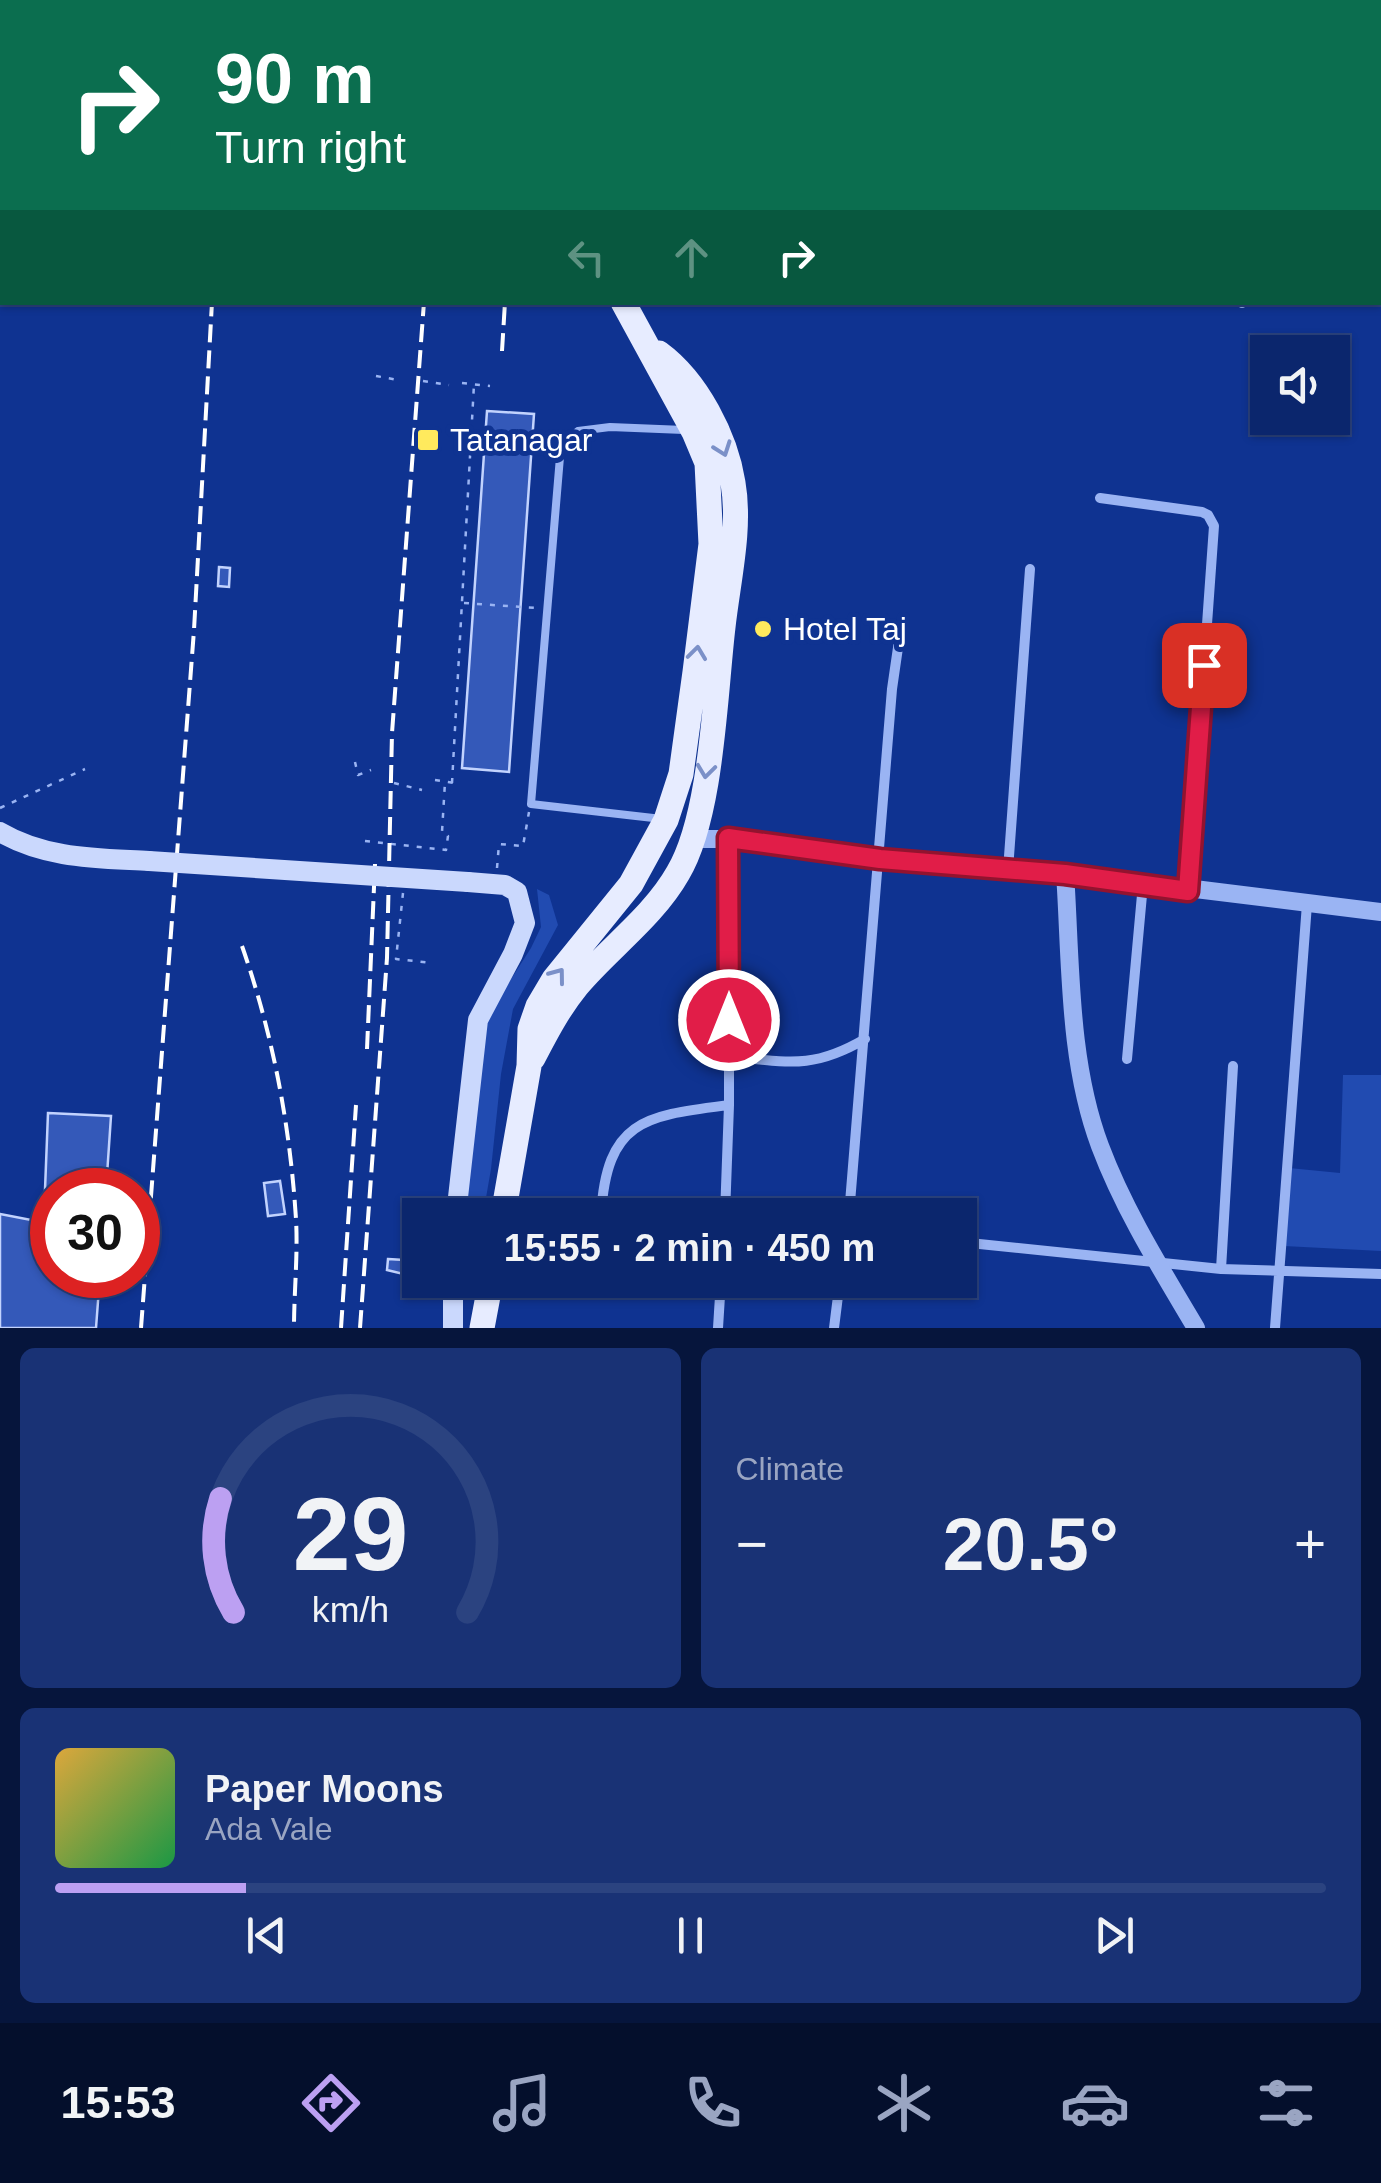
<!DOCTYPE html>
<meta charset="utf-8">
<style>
:root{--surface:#0b266d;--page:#193275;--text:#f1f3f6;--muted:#9aa5c2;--line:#2b4380;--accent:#bca0f2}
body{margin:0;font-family:Arial,sans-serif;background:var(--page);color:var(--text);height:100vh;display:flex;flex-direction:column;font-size:38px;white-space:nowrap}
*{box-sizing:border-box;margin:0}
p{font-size:32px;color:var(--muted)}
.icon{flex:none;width:55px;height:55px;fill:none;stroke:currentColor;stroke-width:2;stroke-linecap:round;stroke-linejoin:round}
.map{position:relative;height:1328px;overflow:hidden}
.panel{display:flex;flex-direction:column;gap:20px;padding:20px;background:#06153c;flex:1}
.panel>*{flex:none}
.hud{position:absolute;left:0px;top:0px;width:1382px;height:305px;box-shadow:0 2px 8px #0004,0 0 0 2px var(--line);background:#0b6e4f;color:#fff;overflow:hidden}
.buttons{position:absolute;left:1250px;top:335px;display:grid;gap:20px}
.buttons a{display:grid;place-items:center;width:100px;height:100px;border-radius:0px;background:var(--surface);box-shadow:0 2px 8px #0004,0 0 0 2px var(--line);font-size:50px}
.speed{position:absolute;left:30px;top:1168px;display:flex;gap:20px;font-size:50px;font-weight:700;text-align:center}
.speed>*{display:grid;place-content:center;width:130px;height:130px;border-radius:50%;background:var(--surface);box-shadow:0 2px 8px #0004,0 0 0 2px var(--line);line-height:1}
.speed .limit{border:15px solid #d22;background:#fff;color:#111}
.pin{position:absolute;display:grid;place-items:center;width:85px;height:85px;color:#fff;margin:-42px;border-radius:20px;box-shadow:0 5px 15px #0006}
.me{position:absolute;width:110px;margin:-55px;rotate:0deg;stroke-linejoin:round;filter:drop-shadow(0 0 8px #0008)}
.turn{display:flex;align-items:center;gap:35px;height:210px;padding:0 50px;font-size:45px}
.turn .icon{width:130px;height:130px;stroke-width:2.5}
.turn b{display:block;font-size:70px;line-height:85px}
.lanes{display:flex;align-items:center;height:95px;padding:0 50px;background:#0003;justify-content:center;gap:50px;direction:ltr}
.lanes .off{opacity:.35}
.big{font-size:75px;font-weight:700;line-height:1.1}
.panel .tile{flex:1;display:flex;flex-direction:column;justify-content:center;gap:15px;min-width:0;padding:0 35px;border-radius:15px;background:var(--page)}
.panel .dial{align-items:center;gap:0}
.dial svg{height:260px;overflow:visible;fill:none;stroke:var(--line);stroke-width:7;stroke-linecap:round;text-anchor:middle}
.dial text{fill:var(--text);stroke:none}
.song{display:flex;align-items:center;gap:30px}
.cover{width:120px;height:120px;border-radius:15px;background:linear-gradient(135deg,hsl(40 70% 55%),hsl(140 70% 35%))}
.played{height:10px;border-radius:5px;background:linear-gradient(90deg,var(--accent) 15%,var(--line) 15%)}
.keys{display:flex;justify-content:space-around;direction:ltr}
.heat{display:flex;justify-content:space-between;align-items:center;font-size:55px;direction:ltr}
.panel .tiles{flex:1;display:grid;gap:20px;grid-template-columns:1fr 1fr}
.tile:last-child{grid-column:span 2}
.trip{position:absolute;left:402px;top:1198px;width:575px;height:100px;border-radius:0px;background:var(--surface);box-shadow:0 2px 8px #0004,0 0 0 2px var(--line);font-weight:700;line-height:100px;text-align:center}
.tab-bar{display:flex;height:160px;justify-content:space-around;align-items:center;background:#040f2c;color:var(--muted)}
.tab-bar .icon{width:70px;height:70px}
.tab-bar .on{color:var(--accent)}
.tab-bar b{font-size:45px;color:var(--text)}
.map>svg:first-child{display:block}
</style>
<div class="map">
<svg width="1381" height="1328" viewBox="0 0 1381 1328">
<rect width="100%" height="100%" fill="#0f3391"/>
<path fill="#214bb1" d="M537,889l12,6 9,30 -45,84 -12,65 -10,95 -8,46h-19l24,-200 43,-67 10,-21z
M1343,1075h38v176l-97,-5 5,-78 51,5z"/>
<path fill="#3459b9" stroke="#c2d3fe" stroke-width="2.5" d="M487,411l47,3 -25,358 -47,-4z
M219,567l11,1 -1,19 -11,-1z
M48,1113l63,3 -5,74h-61z
M280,1181l5,33 -17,2 -4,-33z
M0,1214l52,10v51h48l-4,53h-96z
M388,1259l32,2v17l-33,-8z"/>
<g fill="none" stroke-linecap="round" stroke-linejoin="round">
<path stroke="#9ab4f3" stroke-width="2.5" stroke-dasharray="5 8" stroke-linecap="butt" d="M376,376l22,4
M423,381l26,4
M462,383l28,3
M464,603l72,5
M355,762l3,13 13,-5
M435,780l25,4
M394,783l28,7
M452,783l22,-399
M0,808l85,-39
M365,841l81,9 2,-14 -6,-4 3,-50
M497,868l2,-24 24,2 6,-34
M403,893l-7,66 37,4"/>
<path stroke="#9ab4f3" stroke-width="8" d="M1037,0l3,2
M1242,304v-2
M662,819l-131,-15 30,-359 17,-14 32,-4 74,3"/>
<path stroke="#9ab4f3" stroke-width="10" d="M1362,0l1,2
M1380,19h1
M1380,45l1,2
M1100,498l102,14 6,3 6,11 -26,365
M1008,870l22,-301
M729,1056c58,6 83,14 136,-17
M1127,1059l16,-175
M601,1215c6,-96 44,-99 128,-110
M725,1215l4,-110v-266
M849,1215l43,-526 10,-69
M960,1242l261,27 160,5
M1221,1269l12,-203
M718,1328l3,-48
M834,1328l6,-48
M1275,1328l32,-424"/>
<path stroke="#9ab4f3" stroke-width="18" d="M693,839h36l152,20 184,14 316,39
M1065,873c6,89 3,188 35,273 24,64 61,123 96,182"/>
<path stroke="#cad8fd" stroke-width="20" d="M0,832c46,27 98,26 149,29
M456,1215l22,-195 35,-66 12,-31 -8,-31 -12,-7 -37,-3
M453,1328v-48"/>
<path stroke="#e7ecff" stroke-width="25" d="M606,2v-2
M533,1058c13,-25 26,-50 44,-72 32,-38 76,-69 101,-113 34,-57 37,-179 45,-246 5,-46 18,-98 10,-144 -7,-46 -36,-102 -74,-130
M503,1215l26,-149 1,-37 8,-23 16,-27 77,-95 35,-64 15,-46 14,-102 16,-128 -4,-81 -13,-31 -71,-130
M482,1328l9,-48"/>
<path stroke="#fff" stroke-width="4" stroke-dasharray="18 8" stroke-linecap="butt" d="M168,2l2,-2
M439,2v-2
M519,2v-2
M0,269l2,-4
M502,351l3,-49
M242,946c31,89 48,179 54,273 2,36 -2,73 -2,109
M367,1049l8,-185
M141,1328l53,-698 18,-328
M341,1328l15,-223
M360,1328l27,-370 5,-225 32,-431"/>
<path stroke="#cad8fd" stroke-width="20" d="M149,861l319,21"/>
</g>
<defs><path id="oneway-chevron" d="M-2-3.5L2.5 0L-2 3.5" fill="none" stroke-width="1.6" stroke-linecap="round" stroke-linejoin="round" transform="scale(2.5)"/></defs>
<g stroke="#7b90c8">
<use href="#oneway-chevron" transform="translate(723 449) rotate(70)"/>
<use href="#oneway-chevron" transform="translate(697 653) rotate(-83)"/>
<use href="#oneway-chevron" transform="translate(706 771) rotate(97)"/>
<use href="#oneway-chevron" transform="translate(558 975) rotate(-53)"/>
</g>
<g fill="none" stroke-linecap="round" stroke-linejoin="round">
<defs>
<path id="route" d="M729,1020l-1,-182 152,21 185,15 123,17 16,-226"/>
</defs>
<use href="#route" stroke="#92132f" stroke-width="25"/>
<use href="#route" stroke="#e11d48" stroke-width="18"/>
</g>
<g fill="#ffea5d" stroke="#0f3391" stroke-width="4">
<rect x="416" y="428" width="24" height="24" rx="5"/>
<circle cx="763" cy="629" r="10"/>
</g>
<g text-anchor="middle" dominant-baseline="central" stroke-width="10" stroke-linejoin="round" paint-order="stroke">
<g font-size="32" fill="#fff" stroke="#0f3391" text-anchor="start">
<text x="450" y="440">Tatanagar</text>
<text x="783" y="629">Hotel Taj</text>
</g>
</g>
</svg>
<div class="buttons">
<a><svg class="icon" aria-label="sound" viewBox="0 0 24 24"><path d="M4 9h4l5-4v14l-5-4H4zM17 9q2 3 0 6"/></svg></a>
</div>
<div class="speed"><div class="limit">30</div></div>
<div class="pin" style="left:1204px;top:665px;background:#d93025"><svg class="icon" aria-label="arrive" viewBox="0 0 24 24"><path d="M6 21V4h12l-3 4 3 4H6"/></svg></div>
<svg class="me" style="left:729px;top:1020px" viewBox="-20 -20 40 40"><circle r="17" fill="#e11d48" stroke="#fff" stroke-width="3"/><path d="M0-11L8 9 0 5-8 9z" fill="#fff"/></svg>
<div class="trip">15:55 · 2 min · 450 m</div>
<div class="hud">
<div class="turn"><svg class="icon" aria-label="right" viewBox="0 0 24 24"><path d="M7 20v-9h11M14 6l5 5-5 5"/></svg><div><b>90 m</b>Turn right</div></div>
<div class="lanes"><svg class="icon off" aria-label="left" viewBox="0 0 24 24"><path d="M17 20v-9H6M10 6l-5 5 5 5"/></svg><svg class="icon off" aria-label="ahead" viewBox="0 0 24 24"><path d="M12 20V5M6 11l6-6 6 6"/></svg><svg class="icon" aria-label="right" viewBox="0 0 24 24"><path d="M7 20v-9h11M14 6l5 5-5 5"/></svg></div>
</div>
</div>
<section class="panel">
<div class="tiles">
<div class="tile dial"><svg viewBox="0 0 100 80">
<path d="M14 69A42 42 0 1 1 86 69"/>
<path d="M14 69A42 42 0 0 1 10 34" stroke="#bca0f2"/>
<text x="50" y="56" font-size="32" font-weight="700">29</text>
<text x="50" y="72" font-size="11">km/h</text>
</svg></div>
<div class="tile"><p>Climate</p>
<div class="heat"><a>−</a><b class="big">20.5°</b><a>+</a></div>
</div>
<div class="tile">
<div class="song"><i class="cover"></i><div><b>Paper Moons</b><p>Ada Vale</p></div></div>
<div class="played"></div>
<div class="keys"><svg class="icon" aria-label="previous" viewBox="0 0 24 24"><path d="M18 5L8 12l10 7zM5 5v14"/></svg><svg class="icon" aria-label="pause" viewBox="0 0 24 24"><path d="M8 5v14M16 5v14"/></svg><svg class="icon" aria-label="next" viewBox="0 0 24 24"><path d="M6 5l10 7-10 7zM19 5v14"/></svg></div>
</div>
</div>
</section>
<nav class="tab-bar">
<b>15:53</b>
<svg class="icon on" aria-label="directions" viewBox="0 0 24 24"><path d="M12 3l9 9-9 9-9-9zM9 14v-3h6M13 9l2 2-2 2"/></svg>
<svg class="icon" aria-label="music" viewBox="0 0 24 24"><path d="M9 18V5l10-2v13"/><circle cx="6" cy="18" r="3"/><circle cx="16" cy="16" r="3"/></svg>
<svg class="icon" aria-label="phone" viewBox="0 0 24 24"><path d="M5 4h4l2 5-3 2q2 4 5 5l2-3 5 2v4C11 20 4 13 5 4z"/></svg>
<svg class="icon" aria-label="climate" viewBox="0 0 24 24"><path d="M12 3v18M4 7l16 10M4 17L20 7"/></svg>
<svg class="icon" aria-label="car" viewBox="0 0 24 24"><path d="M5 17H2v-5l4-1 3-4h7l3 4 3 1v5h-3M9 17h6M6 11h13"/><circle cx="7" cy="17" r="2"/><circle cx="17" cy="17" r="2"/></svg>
<svg class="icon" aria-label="filters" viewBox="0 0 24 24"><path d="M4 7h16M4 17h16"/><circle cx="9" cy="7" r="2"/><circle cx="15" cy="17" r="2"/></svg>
</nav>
